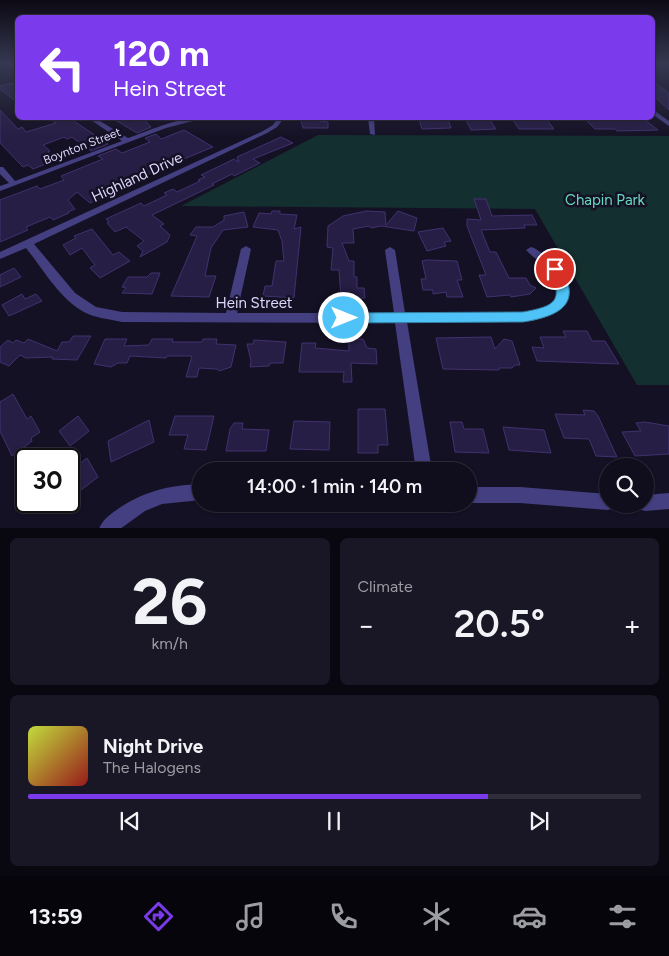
<!DOCTYPE html>
<meta charset="utf-8">
<style>
:root{--surface:#100d1c;--page:#191625;--text:#f1f3f6;--muted:#9c9ca3;--line:#302d3b;--accent:#7c3aed}
body{margin:0;font-family:Figtree,sans-serif;background:var(--page);color:var(--text);height:100vh;display:flex;flex-direction:column;font-size:19px;white-space:nowrap}
*{box-sizing:border-box;margin:0}
p{font-size:16px;color:var(--muted)}
.icon{flex:none;width:28px;height:28px;fill:none;stroke:currentColor;stroke-width:2;stroke-linecap:round;stroke-linejoin:round}
.map{position:relative;height:528px;overflow:hidden}
.panel{display:flex;flex-direction:column;gap:10px;padding:10px;background:#09070f;flex:1}
.panel>*{flex:none}
.hud{position:absolute;left:15px;top:15px;width:640px;height:105px;border-radius:8px;box-shadow:0 1px 4px #0004,0 0 0 1px var(--line);background:#7c3aed;color:#fff;overflow:hidden}
.fabs{position:absolute;left:599px;top:458px;display:grid;gap:10px}
.fabs a{display:grid;place-items:center;width:55px;height:55px;border-radius:50%;background:var(--surface);box-shadow:0 1px 4px #0004,0 0 0 1px var(--line);font-size:25px}
.speed{position:absolute;left:15px;top:448px;display:flex;gap:10px;font-size:25px;font-weight:700;text-align:center}
.speed>*{display:grid;place-content:center;width:65px;height:65px;border-radius:50%;background:var(--surface);box-shadow:0 1px 4px #0004,0 0 0 1px var(--line);line-height:1}
.speed .limit{border:2px solid #111;border-radius:8px;background:#fff;color:#111}
.pin{position:absolute;display:grid;place-items:center;width:42px;height:42px;color:#fff;margin:-21px;border:2px solid #fff;border-radius:50%;box-shadow:0 1px 5px #0007}
.me{position:absolute;width:55px;margin:-28px;rotate:90deg;stroke-linejoin:round;filter:drop-shadow(0 0 4px #0008)}
.turn{display:flex;align-items:center;gap:18px;height:105px;padding:0 15px;font-size:22px}
.turn .icon{width:65px;height:65px;stroke-width:2.5}
.turn b{display:block;font-size:35px;line-height:42px}
.big{font-size:38px;font-weight:600;line-height:1.1}
.panel .card{flex:1;display:flex;flex-direction:column;justify-content:center;gap:8px;min-width:0;padding:0 18px;border-radius:8px;background:var(--page)}
.panel .dial{align-items:center;gap:0}
.dial b{font-size:65px;line-height:1}
.song{display:flex;align-items:center;gap:15px}
.cover{width:60px;height:60px;border-radius:8px;background:linear-gradient(135deg,hsl(70 70% 55%),hsl(0 70% 35%))}
.played{height:5px;border-radius:2px;background:linear-gradient(90deg,var(--accent) 75%,var(--line) 75%)}
.keys{display:flex;justify-content:space-around;direction:ltr}
.heat{display:flex;justify-content:space-between;align-items:center;font-size:28px;direction:ltr}
.panel .tiles{flex:1;display:grid;gap:10px;grid-template-columns:1fr 1fr}
.card:last-child{grid-column:span 2}
.trip{position:absolute;left:192px;top:462px;width:285px;height:50px;border-radius:25px;background:var(--surface);box-shadow:0 1px 4px #0004,0 0 0 1px var(--line);font-weight:600;line-height:50px;text-align:center}
.dock{display:flex;height:80px;justify-content:space-around;align-items:center;background:#06050b;color:var(--muted)}
.dock .icon{width:35px;height:35px}
.dock .active{color:var(--accent)}
.dock b{font-size:22px;color:var(--text)}
.map>svg:first-child{display:block}
</style>
<div class="map">
<svg width="669" height="529" viewBox="0 0 669 529">
<rect width="100%" height="100%" fill="#151125"/>
<path fill="#142f2f" d="M318,135l351,1v249h-32l-102,-176 -354,-3z"/>
<path fill="#271e45" stroke="#40326f" d="M652,81l17,12v17l-17,-16z
M18,82v21l-18,-14v-3z
M0,110l18,19 4,-2 4,5 30,-9 -7,-5 22,1 37,25 -17,7 -19,-14 -5,2 -3,-2 -21,8 7,6 -2,1 8,8 -23,9 -5,-4 -5,2 -23,-24z
M112,118h31l8,9 -14,6z
M300,118l28,4v6h-25z
M419,119h29l3,9 -29,1z
M466,120h24l6,9 -25,1z
M513,120h34l7,9h-35z
M586,120h59l13,10 -41,1 -2,-2h-20z
M184,130l29,17 -34,14 1,1 -28,13 -2,-2 -8,3h-3l-19,8 3,2 -33,17 -13,-11 -9,8 7,9 -7,3 1,1 -16,7 -3,-3 -24,10 2,3 -28,12v-42l37,-14 3,3 24,-9 -3,-4 42,-17 -5,-3 18,-7 6,4 28,-11 -5,-4 11,-4 5,5z
M281,137l12,6 -40,16 7,4 -26,13 -2,-2 -20,10 2,1 -62,30 12,9 -4,2 10,9 -3,7 -27,15 3,-6 -6,-5 7,-5 -18,-14 -11,5 -8,-9 2,-1 -3,-3 35,-16 3,3 23,-11 -3,-2 9,-4 4,3 23,-11 -2,-1 7,-3 -4,-2 33,-16 5,3 -2,-5z
M474,199h12l6,17 40,-1 5,10h-13l1,3 -44,2 9,22h6l13,26h17l4,7 6,3 -6,6 -19,3 -1,-2 -23,2 -8,-22h7l-19,-49v-7l14,1z
M272,211h8v3l17,1 -3,14 7,-2 -7,71 -31,-2 2,-10h7l4,-25h8l-2,-20 -4,-11 -25,-3 6,-14 12,1z
M366,211l19,1 1,13 12,-14 19,7 -3,13 -33,-5 -10,2 -2,-2 -16,3 1,14h-12l7,18h5v16h3v11h7l1,10h-24l-2,-28h-8l2,-22 -6,-1 1,-21 15,-10z
M244,212l4,15 -25,3 -12,18 -6,28h11l-7,21 -38,-1 26,-60 -7,-1 6,-8h17l11,-7v-4z
M443,228l8,13 -7,1 2,4 -19,5 -9,-19z
M92,229l21,26 6,-3 11,9 -30,17 -10,-10 5,-3 -13,-17 -12,7 -7,-10 13,-7 -2,-2z
M427,260l30,1 5,19h-5l6,17h-16l-1,-5 -13,2v-4h-10l-2,-11h5l-4,-18z
M14,268l7,9 -21,10v-12z
M151,273h9l-8,21 -30,-1 4,-5 -4,-1 6,-10h19z
M22,294l3,5 11,-5 6,7 -33,15 -7,-11z
M563,331h24l5,10h13l14,23 -82,-3 -5,-14 12,1 -4,-11h26z
M73,336h18l-14,24 -25,-1 1,-2 -27,1 -6,-3 -11,11 -9,-4v-15l8,-7 5,3 3,-3 8,3 4,-4 29,12 5,-9h7z
M491,337l4,12 9,-10 8,2 8,24h-5l-3,3h-13v2l-56,-1 -7,-31z
M105,339h22l-3,7 25,-1 3,-6h21l-1,3h30l1,-3h14l-1,5 20,1 -5,22 -12,4 -2,-2 -18,-1 -2,9h-11l6,-21h-25l-1,2 -36,-2 -3,7h-9l-7,4 -17,-3z
M349,339h14l4,9 9,1 1,15 -26,-1 1,19h-9l1,-10h-45l3,-29h14l-1,5 34,3z
M254,340l32,2 -3,21h-13l-1,3 -19,1 1,-6 -4,-17h6z
M13,394l14,25 4,-3 9,16 -9,6 1,3 -20,15 -12,-25v-29z
M358,409h27l3,36h-10v8h-20z
M583,410l11,1 4,5 19,41 -21,-1 -7,-17 -25,-1 -9,-24 30,1z
M78,416l11,15 -19,15 -11,-15z
M175,416h39l-8,34 -22,-1 4,-14h-19z
M149,420l5,22 -43,20 -3,-21z
M294,421l36,1 -1,28 -39,-1z
M450,422h12l2,7h19l6,24 -34,-1z
M645,422l24,4v28l-34,2 -13,-24 19,-1 -5,-8z
M234,423h9l-1,6 27,1 -3,21h-40l4,-22z
M503,427l41,3 7,23 -42,-3z
M87,458l11,19 -29,22v-27z"/>
<g fill="none" stroke-linecap="round" stroke-linejoin="round">
<path fill="#443f81" fill-rule="evenodd" d="M7,63h5l6,3v4z
M652,109l17,12v5l-17,-12z
M88,118h7l33,20c20,-7 55,-23 76,-20l-38,10 -166,63v-5l9,-3 -9,-9v-7h3l12,14 107,-40z
M278,118h6l-7,9 -10,6 -233,111 41,49 21,14 26,5 104,1 15,-64 5,-3 5,3 -14,64h157l-9,-63 5,-3 5,3 10,63 125,-1c22,-3 39,-20 20,-41 -7,-8 -17,-13 -24,-21l5,-3 3,1c10,6 20,13 27,22 23,32 -10,49 -38,52h-116l25,149h-16l-21,-148 -273,-1c-13,-3 -27,-4 -38,-10 -25,-14 -41,-43 -58,-64l-26,11v-7l263,-121 10,-6z
M368,118h6l1,17 -5,-1z
M201,484v16l-39,4 -17,7 -25,18h-21c3,-8 9,-13 16,-18 26,-19 54,-26 86,-27z
M469,487h51l88,7v10h7l-1,4 -6,2 -88,-7h-51z
M669,493v16l-24,2 -6,-2 -2,-5h8v-9z"/>
</g>
<linearGradient id="sky" x2="0" y2="1"><stop stop-color="#0c0914"/><stop offset="0.46" stop-color="#353851"/><stop offset="1" stop-color="#353851" stop-opacity="0"/></linearGradient>
<rect width="669" height="137" fill="url(#sky)"/>
<path fill="#4fc3f7" stroke="#337fa1" d="M555,265l4,1c3,6 9,15 10,22 4,25 -28,31 -46,34l-179,1 -5,-1 -2,-4 2,-4 5,-1 179,-1c33,-6 41,-11 26,-43z"/>
<g text-anchor="middle" dominant-baseline="central" stroke-width="5" stroke-linejoin="round" paint-order="stroke">
<g font-size="12" fill="#ddd7fc" stroke="#151125">
<text transform="translate(82 146) rotate(-21)">Boynton Street</text>
</g>
<g font-size="15" fill="#ddd7fc" stroke="#151125">
<text transform="translate(137 177) rotate(-25)">Highland Drive</text>
<text x="254" y="303">Hein Street</text>
</g>
<g font-size="15" fill="#68d8c0" stroke="#151125">
<text x="605" y="200">Chapin Park</text>
</g>
</g>
</svg>
<div class="fabs">
<a><svg class="icon" aria-label="search" viewBox="0 0 24 24"><circle cx="10" cy="10" r="6"/><path d="M15 15l6 6"/></svg></a>
</div>
<div class="speed"><div class="limit">30</div></div>
<div class="pin" style="left:555px;top:269px;background:#d93025"><svg class="icon" aria-label="arrive" viewBox="0 0 24 24"><path d="M6 21V4h12l-3 4 3 4H6"/></svg></div>
<svg class="me" style="left:344px;top:318px" viewBox="-20 -20 40 40"><circle r="17" fill="#4fc3f7" stroke="#fff" stroke-width="3"/><path d="M0-11L8 9 0 5-8 9z" fill="#fff"/></svg>
<div class="trip">14:00 · 1 min · 140 m</div>
<div class="hud">
<div class="turn"><svg class="icon" aria-label="left" viewBox="0 0 24 24"><path d="M17 20v-9H6M10 6l-5 5 5 5"/></svg><div><b>120 m</b>Hein Street</div></div>
</div>
</div>
<section class="panel">
<div class="tiles">
<div class="card dial"><b>26</b><p>km/h</p></div>
<div class="card"><p>Climate</p>
<div class="heat"><a>−</a><b class="big">20.5°</b><a>+</a></div>
</div>
<div class="card">
<div class="song"><i class="cover"></i><div><b>Night Drive</b><p>The Halogens</p></div></div>
<div class="played"></div>
<div class="keys"><svg class="icon" aria-label="previous" viewBox="0 0 24 24"><path d="M18 5L8 12l10 7zM5 5v14"/></svg><svg class="icon" aria-label="pause" viewBox="0 0 24 24"><path d="M8 5v14M16 5v14"/></svg><svg class="icon" aria-label="next" viewBox="0 0 24 24"><path d="M6 5l10 7-10 7zM19 5v14"/></svg></div>
</div>
</div>
</section>
<nav class="dock">
<b>13:59</b>
<svg class="icon active" aria-label="directions" viewBox="0 0 24 24"><path d="M12 3l9 9-9 9-9-9zM9 14v-3h6M13 9l2 2-2 2"/></svg>
<svg class="icon" aria-label="music" viewBox="0 0 24 24"><path d="M9 18V5l10-2v13"/><circle cx="6" cy="18" r="3"/><circle cx="16" cy="16" r="3"/></svg>
<svg class="icon" aria-label="phone" viewBox="0 0 24 24"><path d="M5 4h4l2 5-3 2q2 4 5 5l2-3 5 2v4C11 20 4 13 5 4z"/></svg>
<svg class="icon" aria-label="climate" viewBox="0 0 24 24"><path d="M12 3v18M4 7l16 10M4 17L20 7"/></svg>
<svg class="icon" aria-label="car" viewBox="0 0 24 24"><path d="M5 17H2v-5l4-1 3-4h7l3 4 3 1v5h-3M9 17h6M6 11h13"/><circle cx="7" cy="17" r="2"/><circle cx="17" cy="17" r="2"/></svg>
<svg class="icon" aria-label="filters" viewBox="0 0 24 24"><path d="M4 7h16M4 17h16"/><circle cx="9" cy="7" r="2"/><circle cx="15" cy="17" r="2"/></svg>
</nav>
